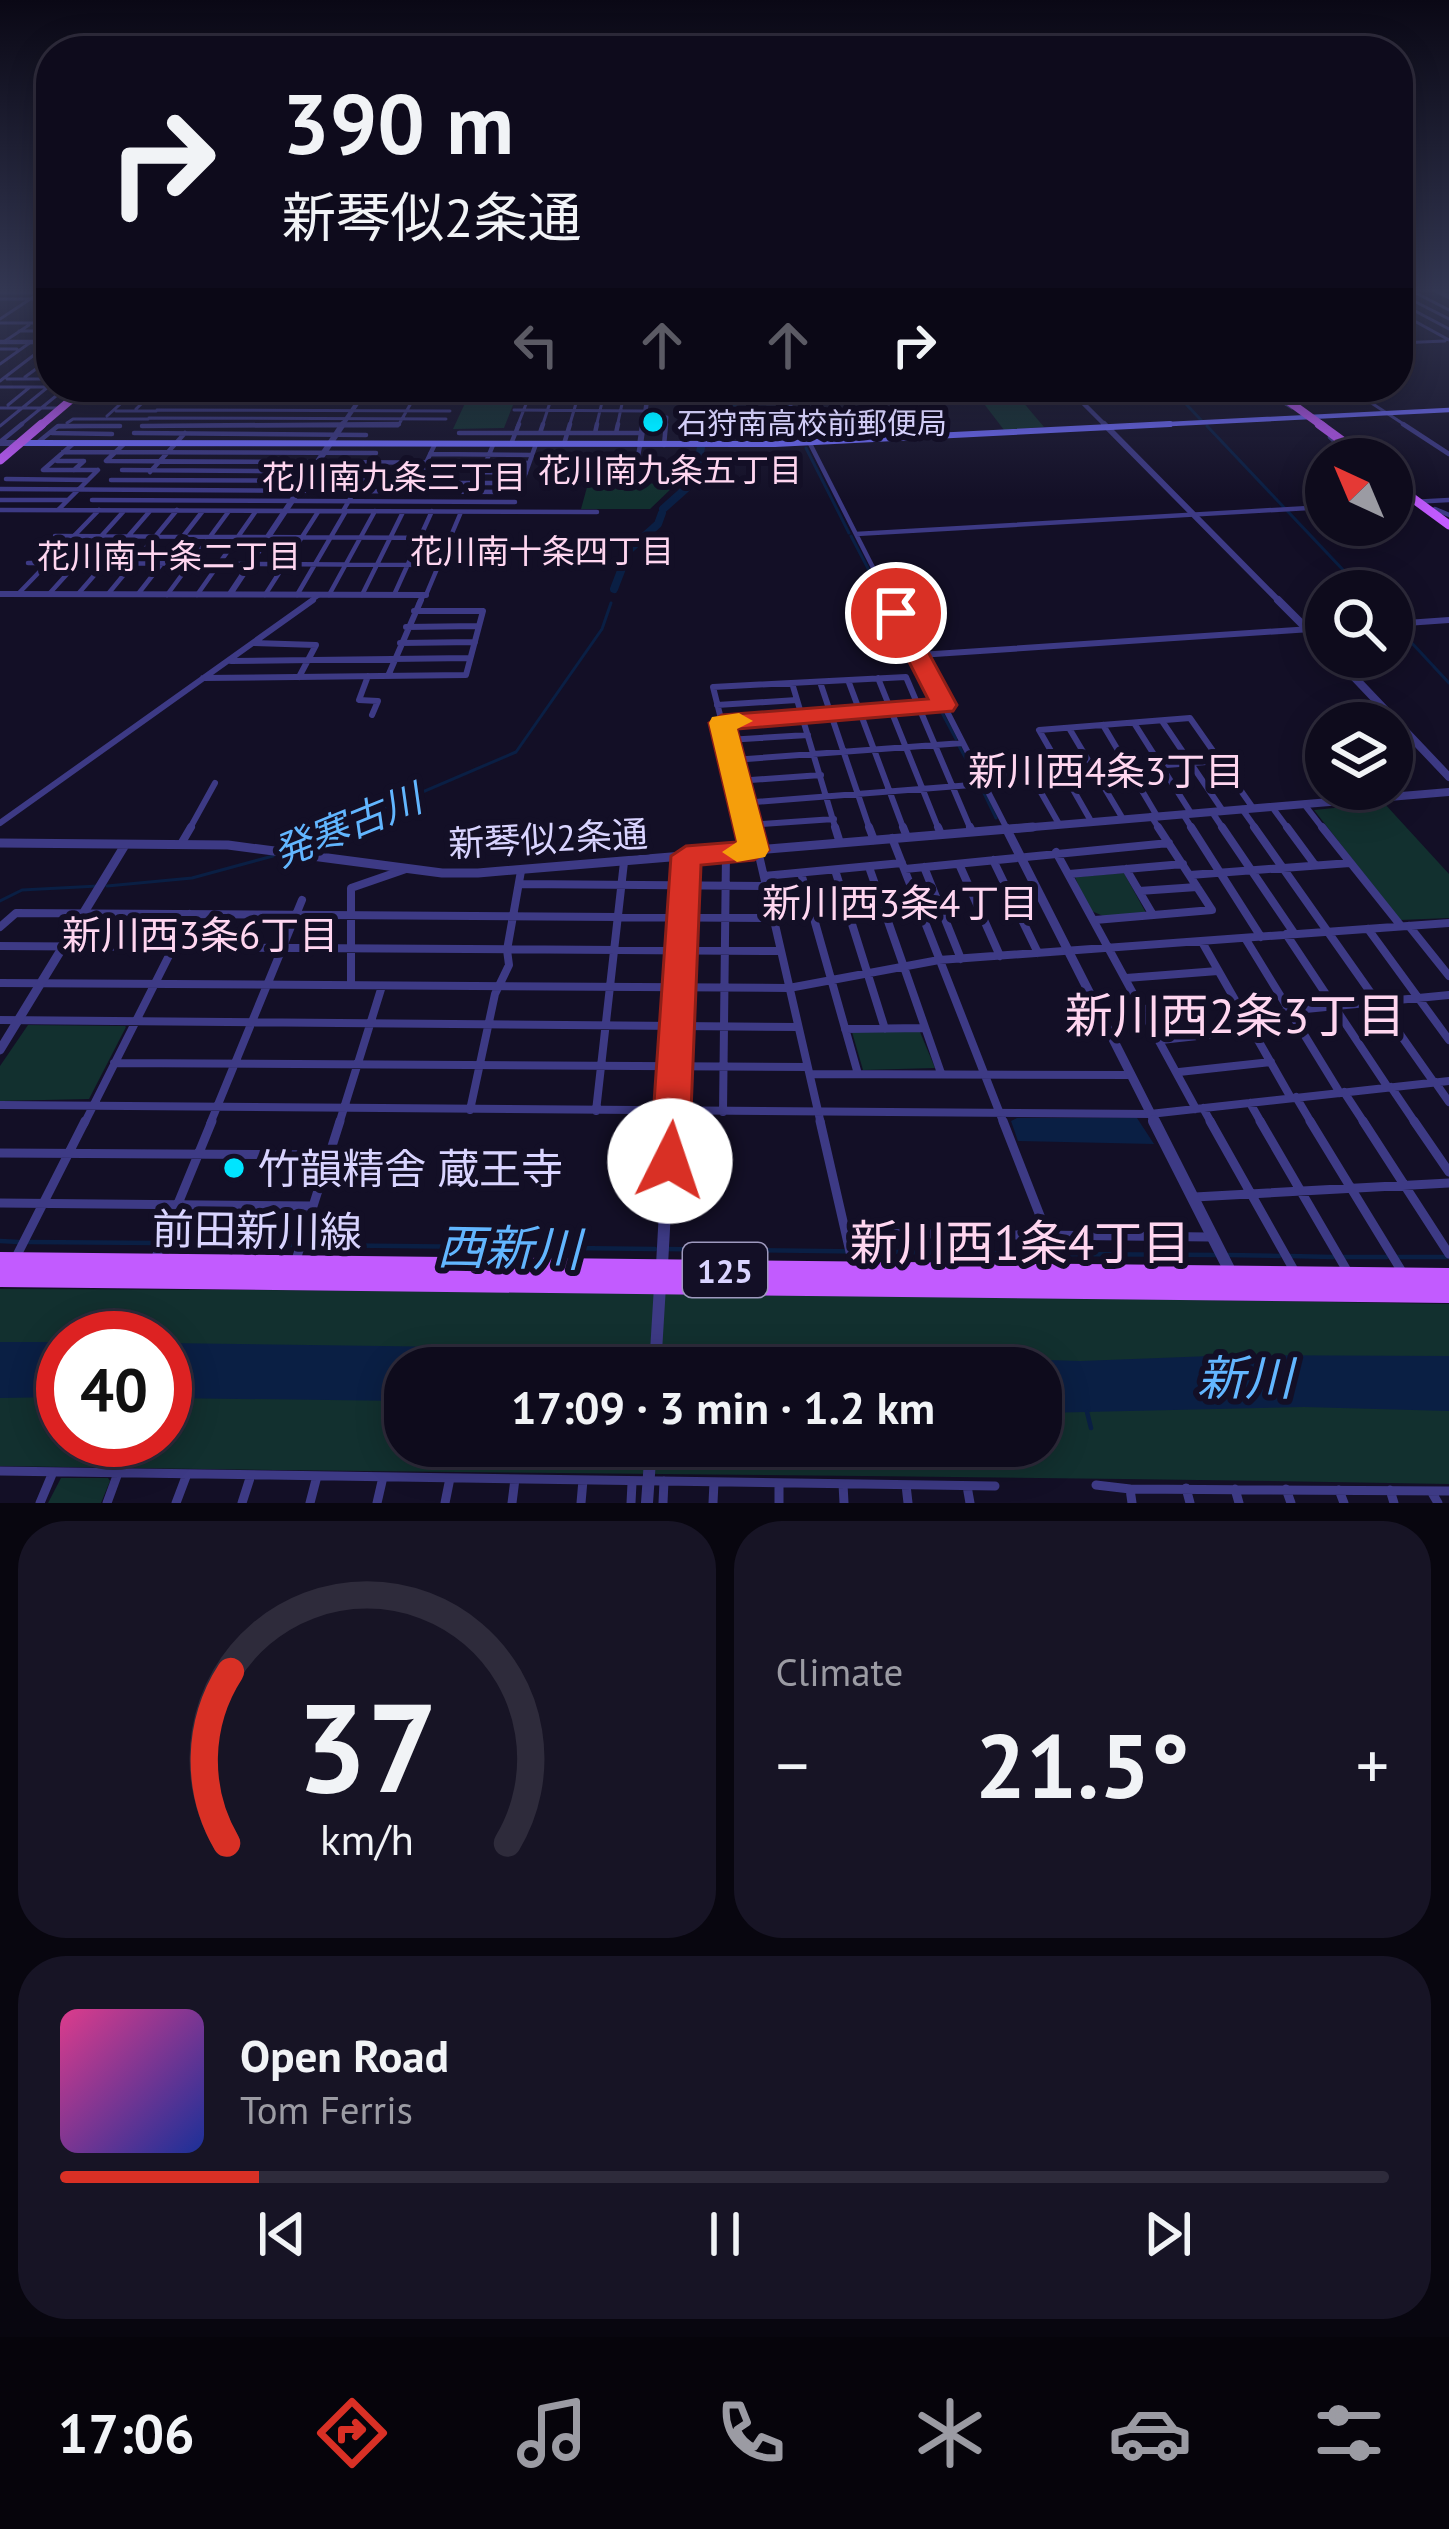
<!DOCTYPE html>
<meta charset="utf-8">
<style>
:root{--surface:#0e0b1c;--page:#171425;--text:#f1f3f6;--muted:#9b9ba3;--line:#2e2b3b;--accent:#d93025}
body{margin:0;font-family:"PT Sans","Noto Sans JP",sans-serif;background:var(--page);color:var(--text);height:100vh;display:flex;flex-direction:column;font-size:45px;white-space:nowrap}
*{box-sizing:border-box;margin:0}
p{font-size:39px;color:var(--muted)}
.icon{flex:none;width:66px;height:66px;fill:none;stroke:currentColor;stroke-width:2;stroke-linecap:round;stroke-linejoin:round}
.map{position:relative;height:1503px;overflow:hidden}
.details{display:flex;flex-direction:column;gap:18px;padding:18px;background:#08060f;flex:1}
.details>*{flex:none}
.hud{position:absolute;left:36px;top:36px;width:1377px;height:366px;border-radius:48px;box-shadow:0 6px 30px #0003,0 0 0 3px var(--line);background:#0e0b1c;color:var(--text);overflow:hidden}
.needle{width:78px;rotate:316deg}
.buttons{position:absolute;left:1305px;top:438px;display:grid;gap:24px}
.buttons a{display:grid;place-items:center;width:108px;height:108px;border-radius:50%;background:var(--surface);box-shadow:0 6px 30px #0003,0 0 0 3px var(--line);font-size:60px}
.speed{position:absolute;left:36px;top:1311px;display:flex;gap:24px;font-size:60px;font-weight:700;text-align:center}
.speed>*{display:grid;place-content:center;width:156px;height:156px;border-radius:50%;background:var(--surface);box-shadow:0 6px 30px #0003,0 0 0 3px var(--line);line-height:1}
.speed .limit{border:18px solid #d22;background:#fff;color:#111}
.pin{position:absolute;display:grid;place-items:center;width:102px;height:102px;color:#fff;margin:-51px;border:6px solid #fff;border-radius:50%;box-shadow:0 3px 12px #0007}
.me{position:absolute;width:132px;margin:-66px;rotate:4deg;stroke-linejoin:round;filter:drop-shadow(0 0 9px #0008)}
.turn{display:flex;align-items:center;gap:42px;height:252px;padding:0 48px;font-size:54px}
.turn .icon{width:156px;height:156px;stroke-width:2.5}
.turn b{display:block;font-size:84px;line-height:102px}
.lanes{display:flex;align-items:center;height:114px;padding:0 48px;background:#0003;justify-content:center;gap:60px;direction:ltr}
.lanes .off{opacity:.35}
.big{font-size:90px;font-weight:800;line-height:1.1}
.details .tile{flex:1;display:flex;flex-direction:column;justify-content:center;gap:18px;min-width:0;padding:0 42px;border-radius:48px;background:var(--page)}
.details .dial{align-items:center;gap:0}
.dial svg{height:312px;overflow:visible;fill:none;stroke:var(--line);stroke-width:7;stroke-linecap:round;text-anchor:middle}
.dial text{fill:var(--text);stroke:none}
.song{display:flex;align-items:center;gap:36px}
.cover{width:144px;height:144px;border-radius:18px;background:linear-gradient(135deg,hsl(330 70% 55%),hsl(230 70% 35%))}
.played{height:12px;border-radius:6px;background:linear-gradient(90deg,var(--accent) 15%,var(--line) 15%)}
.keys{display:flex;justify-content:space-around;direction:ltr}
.heat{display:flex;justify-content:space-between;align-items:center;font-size:66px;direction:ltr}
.details .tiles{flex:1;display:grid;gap:18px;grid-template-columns:1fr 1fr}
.tile:last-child{grid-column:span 2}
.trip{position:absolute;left:384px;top:1347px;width:678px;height:120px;border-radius:48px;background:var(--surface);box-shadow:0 6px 30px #0003,0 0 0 3px var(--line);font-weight:800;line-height:120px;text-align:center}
.dock{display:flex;height:192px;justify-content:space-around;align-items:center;background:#06040b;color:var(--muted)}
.dock .icon{width:84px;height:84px}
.dock .on{color:var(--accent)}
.dock b{font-size:54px;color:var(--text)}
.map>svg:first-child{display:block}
</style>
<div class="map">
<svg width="1449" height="1503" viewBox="0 0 1449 1503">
<rect width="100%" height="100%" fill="#130f26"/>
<path fill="#12302f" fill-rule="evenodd" d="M1017,395l27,32 -40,3 -26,-34z
M515,400l-11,28 -51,1 13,-28z
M592,469l37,3 -2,10 48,3 -25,24h-69z
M1384,803l65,71v44l-49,2 -86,-110z
M1124,873l22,40 -38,5 -19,-8 -14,-33z
M28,1025l97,1 1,1 -37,72 -89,2v-35z
M852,1032h68l15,36 -72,2z
M0,1289l734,3 715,12v180c-483,-9 -966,-10 -1449,-18zM63,1338h102v102h-102zM405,1368h636v78h-636z
M61,1478h47l2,3 -9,22h-53z"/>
<path fill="#0a1f44" d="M1017,1118h120l17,26 -136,-3 -7,-20z
M0,1342h63v55l-63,1z
M165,1343l442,6 22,19h-224v33l-240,-3z
M702,1350l379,11 156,-6 212,1v55l-145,-4 -263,6v-45h-385h19z"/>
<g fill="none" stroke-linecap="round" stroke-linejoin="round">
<path stroke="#0a1f44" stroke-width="3" d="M778,387l20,40
M1170,387l31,33
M1207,426l156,165
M806,448l43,85
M851,536l31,59
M888,607l3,6
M1397,627l52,56
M904,639l6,11
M913,654l24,48
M940,709l16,30
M959,746l19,35
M981,787l15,31
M287,850l229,-98 86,-123 9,-26
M107,886l85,-8 81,-22
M0,901l22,-11 76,-4"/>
<path stroke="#0a1f44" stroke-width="4.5" d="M0,1241l19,1
M29,1242l128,1
M167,1243l128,2
M305,1245l350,4
M665,1249l386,5
M1061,1254l158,1
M1229,1255l50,1
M1289,1256l44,1
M1343,1257h44
M1397,1257h50
M1087,1412l4,16"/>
<path stroke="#0a1f44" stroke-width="6" d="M1441,290l8,2
M709,427l43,-40"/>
<path stroke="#0a1f44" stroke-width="8" d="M701,443l10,-19
M695,480l6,-33
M663,509l28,-25
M614,589l15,-39 29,-26 4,-11"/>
<path stroke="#3d3a85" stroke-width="3" d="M1410,290l39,20
M0,293h51
M1404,296l45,23
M0,299h51
M1398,302l51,27
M1398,312l51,28
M0,319l44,-29
M0,323h51
M19,331h32
M5,341l24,-16
M1398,343l47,-2
M0,349h17
M0,364l31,-22
M25,377l26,-19
M7,379h44
M0,381l51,-39
M0,387h47
M781,387l21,40
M1257,387l35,21
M1347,387l61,40
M85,388l563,1
M172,395l286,1
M165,403h289
M8,405l22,-18
M0,408h61
M136,409l21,-20
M157,410l293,1
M514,410l131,1
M116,411h40
M107,416l30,-27
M644,417h23l-1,10
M149,418l297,1
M67,423l6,-4h75
M0,426l48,-39
M142,426h256l21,-37
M18,427l49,-40
M57,427l63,-1
M517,427l15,-38
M542,427l13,-40
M569,427l11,-37
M596,427l9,-37
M617,427l8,-37"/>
<path stroke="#3d3a85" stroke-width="4.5" d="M800,424l91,179
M1403,424l46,30
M142,426l257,-2
M52,433l60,1
M134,433l232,2
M459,433h182
M540,433l3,-9
M595,433l2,-9
M616,433l2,-9
M1330,437l24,22
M0,442l22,-18
M37,443l21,-17h62
M74,443l-31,27h54
M125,443l-19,18 423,2
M511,444l8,-20
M564,444l6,-20
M664,445l2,-21
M63,452l313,1
M430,454l102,1
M57,461h27l-10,9
M122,470l286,2 -5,9
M150,472l35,-39
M422,472h16
M481,472l45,1
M1392,473l9,11
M6,479l82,1
M634,479l6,-34
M111,480l307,1
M417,483h105
M416,484l19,-40
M476,486l17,-41
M521,486l15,-42
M0,489l519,3
M0,500h68
M92,500l423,2
M1392,503l57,-3
M1435,509l14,6
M0,510l597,2
M58,510l40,-40
M343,511l19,-33
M856,534l470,-27
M55,536l395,2
M28,563l411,2
M18,594l81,-84
M49,594l74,-82
M78,594l72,-83
M108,594l69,-84
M138,594l64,-82
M167,595l62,-84
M197,595l59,-84
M265,595l53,-83
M297,595l49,-84
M329,595l46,-84
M362,595l41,-83
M394,595l38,-84
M426,595l35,-83
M308,603l11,-8
M419,603l5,-8"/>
<path stroke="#3d3a85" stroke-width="6" d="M890,600l116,227
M1392,624l57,-4
M406,627l73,-1
M254,643l62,2 -17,32
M400,643l75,-1
M919,655l407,-27
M231,661l239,-3
M368,676l-9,24 19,1 -6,14
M388,676l33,-76
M203,678l263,-3 17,-64h-69
M878,678l61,152
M848,680l56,150
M820,682l50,148
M792,683l44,147
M717,705l80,-5
M1162,721l61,90
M722,723l222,-18
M1134,723l57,90
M1103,725l54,91
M1069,728l54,91
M727,740l81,-5
M733,760l230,-17
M979,773l52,2 189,-14
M1031,775l28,49
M737,781l84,-6
M743,803l241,-19
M1304,804l20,26
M1272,807l17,23
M1242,809l15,21
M1212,812l12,18
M1183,814l10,16
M1151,816l9,14
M1091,821l-52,-91 151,-12 63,90
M0,823l313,-223
M748,825l86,-6
M189,830l26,-47
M749,830l-36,-143 193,-10 65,153"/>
<path stroke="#3d3a85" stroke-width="8" d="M748,827l6,24
M835,827l5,16
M869,827l5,13
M903,827l4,10
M938,827l3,7
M970,827l2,4
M1191,827l70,110
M1222,827l72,106
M1254,827l179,254
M1287,827l28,38
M1322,827l79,99
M892,838l112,286
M181,844l10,-17
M758,851l63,273
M1056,852l140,257
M993,860l45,93
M959,864l41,92
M869,867l72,206
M924,867l37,92
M905,869l264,-26
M1126,869l27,46
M835,870l50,159
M801,873l57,201
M1069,874l114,-10
M1190,875l160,-12
M764,876l138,-13
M519,884l247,2
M1139,891l58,-4
M1095,920l117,-10 -54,-83
M1409,926l40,50
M0,927l16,-14 758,5
M1368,929l81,111
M1286,934l101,152
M1245,938l95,155
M1202,942l89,156
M0,946l781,5
M1126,978l92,-7
M0,983l789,5 150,-28 510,-37
M351,985v-97l55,-19
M1144,1009l91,-9
M1244,1015l205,-20
M0,1020l798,7
M845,1029l80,-1
M1161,1040l91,-10
M114,1063l693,4
M1179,1072l92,-10
M810,1074l321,1
M1435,1082l14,20
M1391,1087l25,37
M1344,1092l21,32
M1296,1097l16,27
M1250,1103l12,21
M0,1105l1150,9 299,-33
M1203,1108l9,16
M470,1110l25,-116 14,-29 -2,-15 14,-79
M596,1111l28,-249
M723,1112l3,-259
M84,1124l106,-210
M210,1124l92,-224
M339,1124l43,-138"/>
<path stroke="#3d3a85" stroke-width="9" d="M820,1121l33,144
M1003,1121l59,151
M1210,1121l85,151
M1260,1121l89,153
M1310,1121l91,149
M1363,1121l86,133
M1414,1121l35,51
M0,1153l329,2
M1195,1197l254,-14
M0,1203l313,3
M846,1233l363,4
M156,1257l56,-136
M15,1259l70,-138
M295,1263l45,-142
M0,1471l995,15
M779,1483v20
M843,1484l1,19
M906,1485l2,18
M1096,1485l34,4
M967,1486l3,17
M1186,1488l4,15
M1235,1489l4,14
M1286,1489l5,14
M1339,1490l5,13
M1390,1490l4,13
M1431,1491l7,12
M40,1503l13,-31
M107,1503l11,-30
M176,1503l11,-29
M242,1503l9,-28
M310,1503l7,-27
M377,1503l6,-26
M445,1503l5,-25
M512,1503l3,-24
M581,1503l2,-23
M631,1503l1,-20
M663,1503l1,-22
M713,1503l1,-21
M1132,1503l-2,-14 319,2"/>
<path stroke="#3d3a85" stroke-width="4.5" d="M1435,290l14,7
M0,342h51
M1067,387l40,40
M341,427l27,-40
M643,427l6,-40"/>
<path stroke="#3d3a85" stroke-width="6" d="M1104,424l177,179
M0,443h19
M640,445l3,-21
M0,594l426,1
M230,594l113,-170"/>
<path stroke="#3d3a85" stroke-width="8" d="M1278,600l48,48
M1335,657l114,120
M997,830l452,-38"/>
<path stroke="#3d3a85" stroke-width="9" d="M1006,828l150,296
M0,843l228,2 214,28h36l555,-46
M0,1050l125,-205
M670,1124l16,-268"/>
<path stroke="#3d3a85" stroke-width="12" d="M1154,1121l76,150
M662,1265l8,-144
M655,1368l5,-82"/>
<path stroke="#6f6bff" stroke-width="4.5" d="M1110,427l339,-17"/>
<path stroke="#6f6bff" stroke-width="6" d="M20,443l755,1 395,-20"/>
<path stroke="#c25bff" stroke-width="8" d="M1269,387l55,40
M39,427l47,-40"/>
<path stroke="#c25bff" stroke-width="9" d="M1319,424l48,35
M0,460l42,-36
M1392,483l57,42"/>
<path stroke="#c25bff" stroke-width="20" d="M0,1262l1449,16
M0,1277l1449,16"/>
<path stroke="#3d3a85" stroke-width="12" d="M647,1503l4,-57"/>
</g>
<linearGradient id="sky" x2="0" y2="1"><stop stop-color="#0a0815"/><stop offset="0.58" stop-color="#333752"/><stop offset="1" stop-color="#333752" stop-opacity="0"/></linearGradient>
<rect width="1449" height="500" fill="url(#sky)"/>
<path fill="#d93025" stroke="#8d1f18" stroke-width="3" d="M896,606l11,7 50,92 -4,6 -216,18 32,121 -15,10 -53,5 -12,296 -5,12 -14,4 -14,-4 -6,-12 21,-305 15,-10 51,-4 -28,-119 13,-8 206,-16 -44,-86z"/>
<path fill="#f59e0b" d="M739,713l14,8 -16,8 32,121 -4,7 -28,5 -15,-10 15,-10 -28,-119 3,-6z"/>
<g fill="#00e5ff" stroke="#130f26" stroke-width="4.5">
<circle cx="653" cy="422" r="12"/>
<circle cx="234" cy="1168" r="12"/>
</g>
<g text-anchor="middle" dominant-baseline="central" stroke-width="12" stroke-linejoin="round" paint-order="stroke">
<g font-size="30" fill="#d9d4ff" stroke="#130f26" text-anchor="start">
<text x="677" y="422">石狩南高校前郵便局</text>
</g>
<g font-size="33" fill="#ffd6f0" stroke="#130f26">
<text x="670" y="469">花川南九条五丁目</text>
<text x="394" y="476">花川南九条三丁目</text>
<text x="542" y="550">花川南十条四丁目</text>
<text x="169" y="555">花川南十条二丁目</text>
</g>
<rect fill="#130f26" stroke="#9e99be" stroke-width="3" x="683" y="1243" width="84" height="54" rx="9"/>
<g font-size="33" font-weight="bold" fill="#d9d4ff">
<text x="725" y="1270">125</text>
</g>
<g font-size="36" fill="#d9d4ff" stroke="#130f26">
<text transform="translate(548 838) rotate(-3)">新琴似2条通</text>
</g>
<g font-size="39" fill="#ffd6f0" stroke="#130f26">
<text x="1106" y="770">新川西4条3丁目</text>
<text x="900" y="902">新川西3条4丁目</text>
<text x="200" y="934">新川西3条6丁目</text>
</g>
<g font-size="39" font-style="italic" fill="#62b6ff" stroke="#130f26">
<text transform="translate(347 825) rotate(-22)">発寒古川</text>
</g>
<g font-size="42" fill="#d9d4ff" stroke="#130f26" text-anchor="start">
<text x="258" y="1168">竹韻精舎 蔵王寺</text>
</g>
<g font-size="42" fill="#d9d4ff" stroke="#130f26">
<text transform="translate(257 1230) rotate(1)">前田新川線</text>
</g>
<g font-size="48" fill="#ffd6f0" stroke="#130f26">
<text x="1235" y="1015">新川西2条3丁目</text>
<text x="1020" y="1242">新川西1条4丁目</text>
</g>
<g font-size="48" font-style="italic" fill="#62b6ff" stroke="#130f26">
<text transform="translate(509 1247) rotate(1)">西新川</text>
<text x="1245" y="1377">新川</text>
</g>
</g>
</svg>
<div class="buttons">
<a><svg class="needle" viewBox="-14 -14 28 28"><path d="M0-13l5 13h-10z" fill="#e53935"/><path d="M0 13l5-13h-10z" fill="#9b9ba3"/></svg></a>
<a><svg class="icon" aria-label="search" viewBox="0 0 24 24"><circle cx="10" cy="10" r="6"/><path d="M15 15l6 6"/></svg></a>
<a><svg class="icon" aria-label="layers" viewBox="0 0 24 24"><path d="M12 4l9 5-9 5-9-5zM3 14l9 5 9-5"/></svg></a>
</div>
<div class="speed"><div class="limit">40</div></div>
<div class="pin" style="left:896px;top:613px;background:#d93025"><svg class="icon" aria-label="arrive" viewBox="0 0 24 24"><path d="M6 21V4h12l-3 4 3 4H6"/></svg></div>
<svg class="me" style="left:670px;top:1161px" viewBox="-20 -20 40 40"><circle r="19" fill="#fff"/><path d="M0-13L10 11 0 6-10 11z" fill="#d93025"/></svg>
<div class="trip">17:09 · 3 min · 1.2 km</div>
<div class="hud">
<div class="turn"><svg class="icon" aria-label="right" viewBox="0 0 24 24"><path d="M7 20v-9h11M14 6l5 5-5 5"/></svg><div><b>390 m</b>新琴似2条通</div></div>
<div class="lanes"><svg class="icon off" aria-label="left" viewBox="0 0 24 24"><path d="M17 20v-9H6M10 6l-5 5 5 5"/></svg><svg class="icon off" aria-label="ahead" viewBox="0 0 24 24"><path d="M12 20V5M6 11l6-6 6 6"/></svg><svg class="icon off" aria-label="ahead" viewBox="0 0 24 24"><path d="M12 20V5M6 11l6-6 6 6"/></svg><svg class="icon" aria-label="right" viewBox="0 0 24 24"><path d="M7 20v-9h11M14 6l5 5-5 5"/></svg></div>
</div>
</div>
<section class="details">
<div class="tiles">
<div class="tile dial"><svg viewBox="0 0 100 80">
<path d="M14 69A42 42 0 1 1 86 69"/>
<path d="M14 69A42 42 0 0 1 15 25" stroke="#d93025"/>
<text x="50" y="56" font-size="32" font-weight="700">37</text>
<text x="50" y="72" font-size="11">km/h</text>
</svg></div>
<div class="tile"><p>Climate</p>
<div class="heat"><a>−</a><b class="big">21.5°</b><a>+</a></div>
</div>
<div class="tile">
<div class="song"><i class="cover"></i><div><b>Open Road</b><p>Tom Ferris</p></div></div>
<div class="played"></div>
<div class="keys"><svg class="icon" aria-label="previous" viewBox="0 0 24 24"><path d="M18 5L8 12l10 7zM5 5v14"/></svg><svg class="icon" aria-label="pause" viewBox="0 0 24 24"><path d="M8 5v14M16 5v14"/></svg><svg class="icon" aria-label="next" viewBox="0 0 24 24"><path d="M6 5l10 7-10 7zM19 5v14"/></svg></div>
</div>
</div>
</section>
<nav class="dock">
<b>17:06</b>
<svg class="icon on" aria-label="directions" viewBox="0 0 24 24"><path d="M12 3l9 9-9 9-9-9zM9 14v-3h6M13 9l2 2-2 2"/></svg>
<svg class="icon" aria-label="music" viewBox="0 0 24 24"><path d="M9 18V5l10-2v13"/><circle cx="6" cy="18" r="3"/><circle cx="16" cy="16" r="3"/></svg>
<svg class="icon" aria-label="phone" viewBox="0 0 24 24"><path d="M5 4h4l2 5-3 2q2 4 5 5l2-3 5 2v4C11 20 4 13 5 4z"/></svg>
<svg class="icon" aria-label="climate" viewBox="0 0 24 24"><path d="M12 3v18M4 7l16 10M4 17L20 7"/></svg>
<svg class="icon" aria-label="car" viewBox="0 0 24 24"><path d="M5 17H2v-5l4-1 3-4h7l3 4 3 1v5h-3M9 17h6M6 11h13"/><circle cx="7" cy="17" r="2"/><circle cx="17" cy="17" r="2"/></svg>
<svg class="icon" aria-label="filters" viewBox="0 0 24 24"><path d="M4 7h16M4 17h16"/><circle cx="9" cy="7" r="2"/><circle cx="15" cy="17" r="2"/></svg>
</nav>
